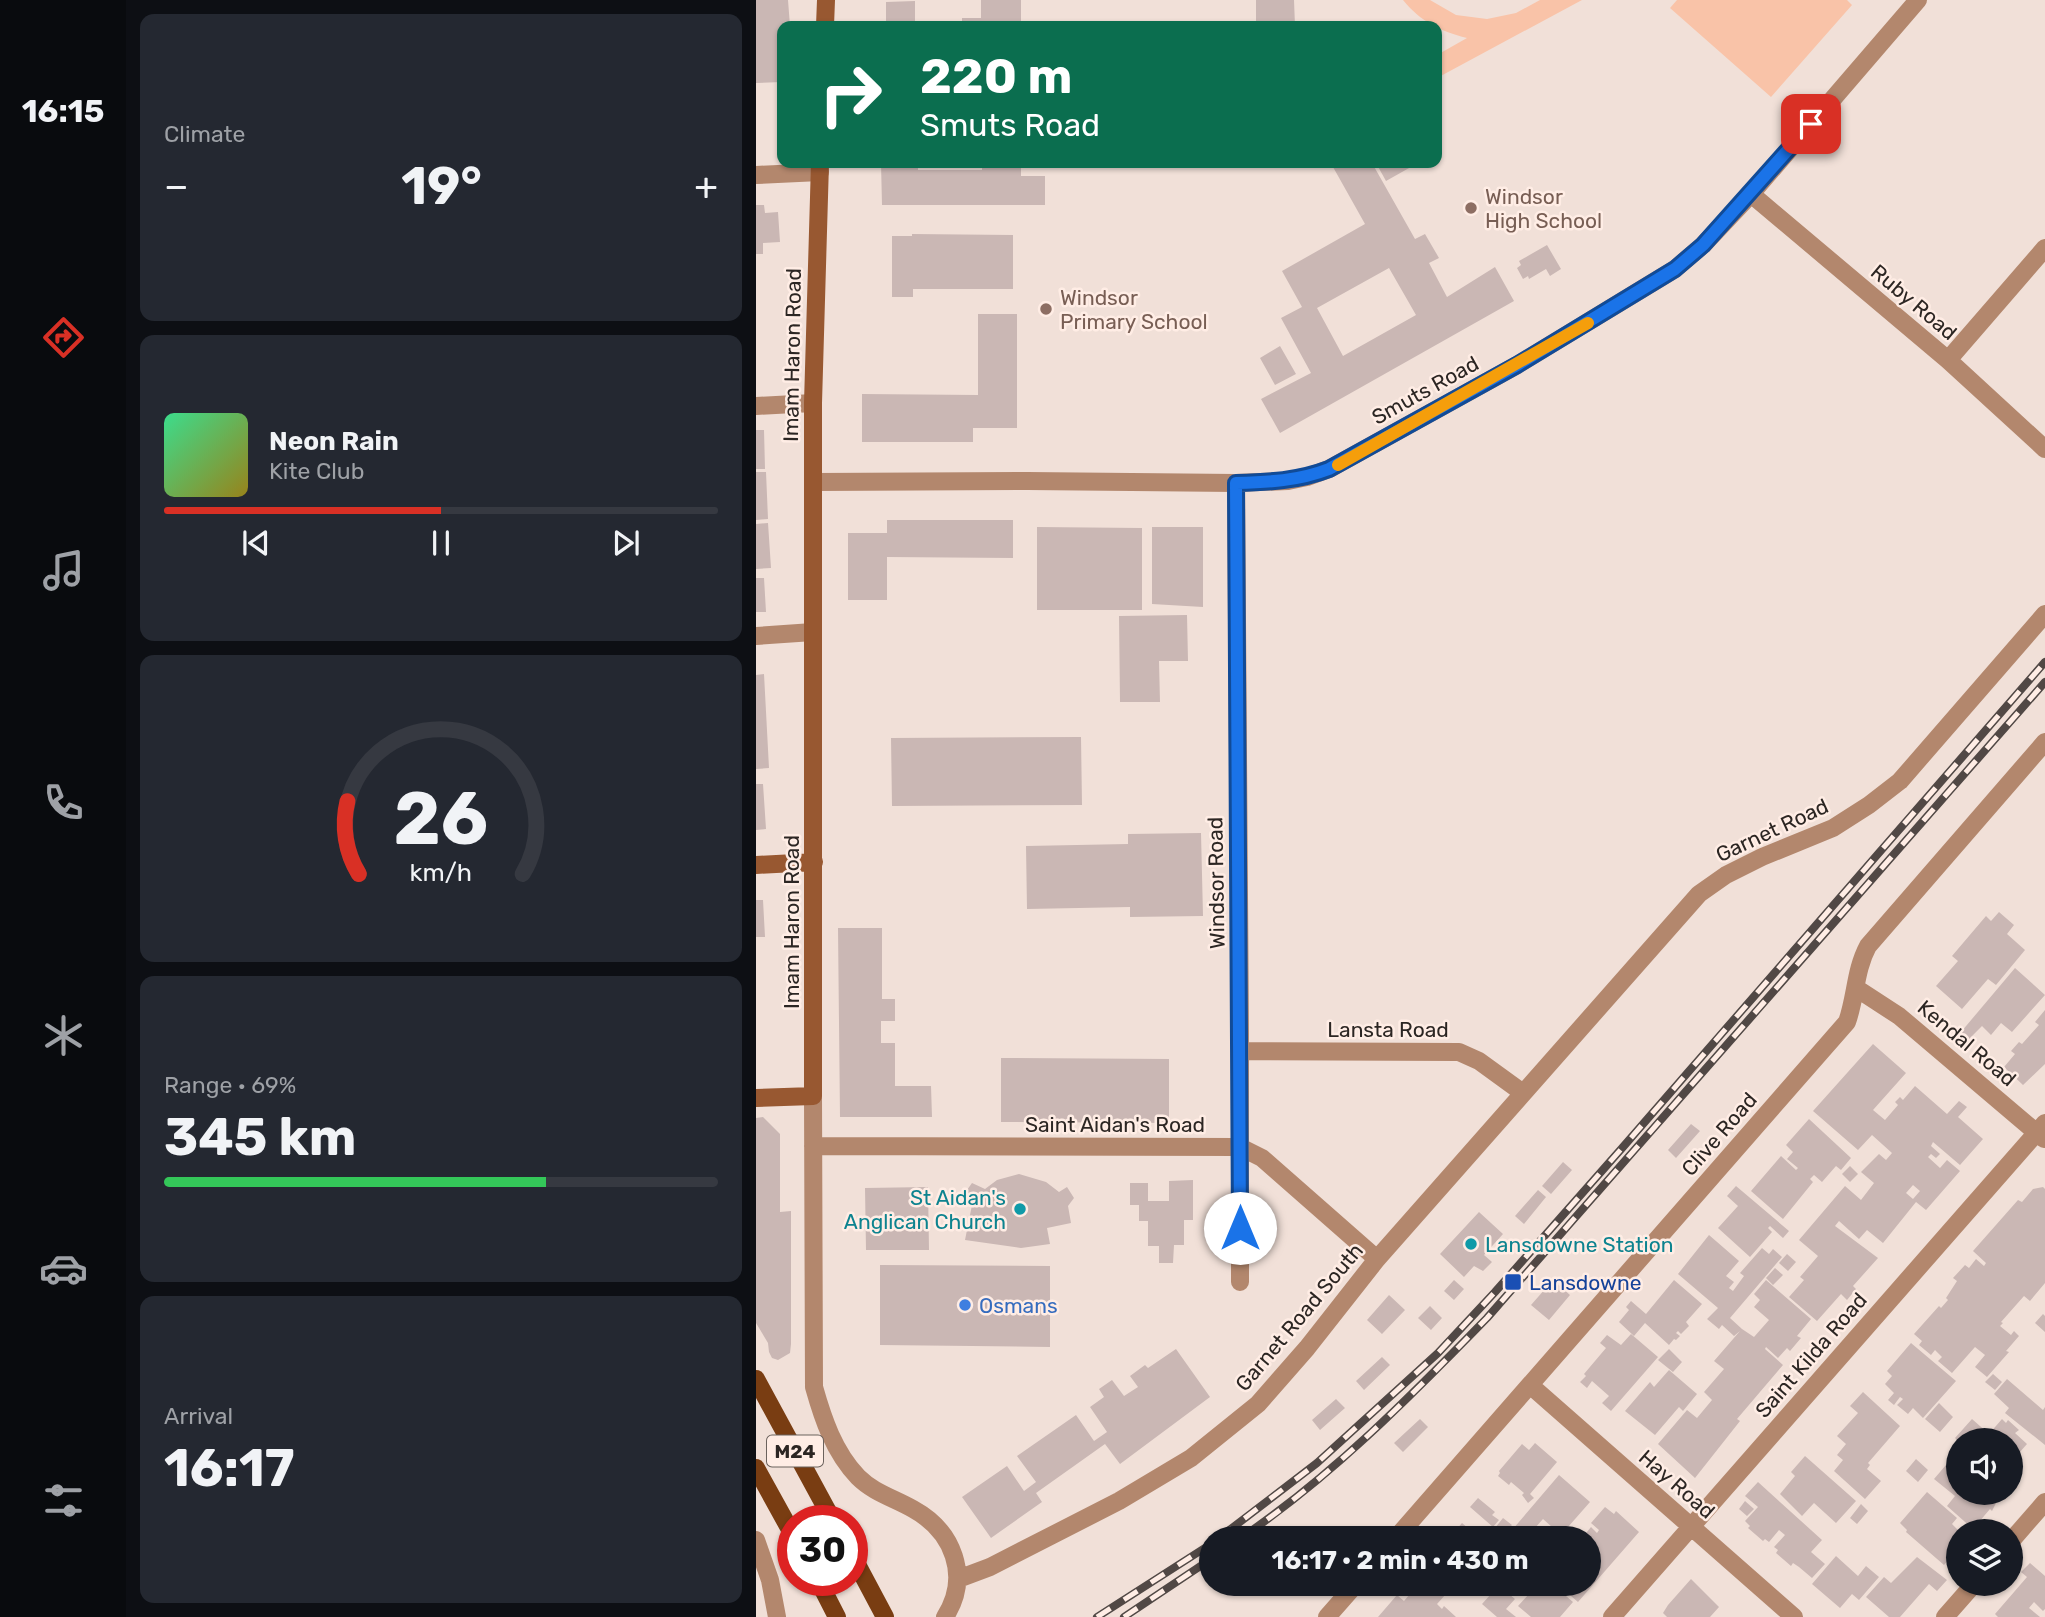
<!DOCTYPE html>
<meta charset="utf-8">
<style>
:root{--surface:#171b24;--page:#242831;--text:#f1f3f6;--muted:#9ea1a6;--line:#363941;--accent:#d93025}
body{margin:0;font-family:Rubik,sans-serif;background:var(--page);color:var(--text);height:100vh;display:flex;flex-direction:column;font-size:26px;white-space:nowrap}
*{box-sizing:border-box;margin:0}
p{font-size:23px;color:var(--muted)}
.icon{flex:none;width:38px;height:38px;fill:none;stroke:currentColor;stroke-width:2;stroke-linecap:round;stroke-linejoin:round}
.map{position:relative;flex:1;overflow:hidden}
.details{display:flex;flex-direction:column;gap:14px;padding:14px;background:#0d0f14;width:630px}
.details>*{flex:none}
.guide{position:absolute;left:21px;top:21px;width:665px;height:147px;border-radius:14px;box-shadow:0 2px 5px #0004;background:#0b6e4f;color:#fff;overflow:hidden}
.fabs{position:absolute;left:1190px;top:1428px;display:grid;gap:14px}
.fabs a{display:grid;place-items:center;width:77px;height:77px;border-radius:50%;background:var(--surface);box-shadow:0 2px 5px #0004;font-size:35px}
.speed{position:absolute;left:21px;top:1505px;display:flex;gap:14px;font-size:35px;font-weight:700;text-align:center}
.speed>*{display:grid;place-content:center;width:91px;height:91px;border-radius:50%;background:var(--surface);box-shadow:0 2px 5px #0004;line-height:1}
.speed .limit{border:10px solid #d22;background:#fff;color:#111}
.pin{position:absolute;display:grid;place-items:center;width:60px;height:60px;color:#fff;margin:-30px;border-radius:14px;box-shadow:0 4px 10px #0006}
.me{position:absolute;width:77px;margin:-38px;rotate:0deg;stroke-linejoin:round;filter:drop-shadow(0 0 5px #0008)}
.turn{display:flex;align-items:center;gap:24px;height:147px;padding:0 28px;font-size:32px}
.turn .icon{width:91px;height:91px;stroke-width:2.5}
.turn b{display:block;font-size:49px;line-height:60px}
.big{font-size:52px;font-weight:700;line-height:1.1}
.details .widget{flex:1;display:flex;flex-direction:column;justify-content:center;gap:10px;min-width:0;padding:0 24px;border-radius:14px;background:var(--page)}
.details .dial{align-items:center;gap:0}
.dial svg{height:182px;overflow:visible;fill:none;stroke:var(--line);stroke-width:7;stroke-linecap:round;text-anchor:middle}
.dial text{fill:var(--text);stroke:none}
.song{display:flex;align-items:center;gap:21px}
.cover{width:84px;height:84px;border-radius:10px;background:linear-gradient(135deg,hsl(150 70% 55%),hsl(50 70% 35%))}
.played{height:7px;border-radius:4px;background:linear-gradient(90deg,var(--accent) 50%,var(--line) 50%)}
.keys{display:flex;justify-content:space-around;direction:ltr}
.heat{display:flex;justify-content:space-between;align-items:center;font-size:38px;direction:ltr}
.charge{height:10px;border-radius:5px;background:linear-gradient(90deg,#34c759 69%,var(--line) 0)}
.trip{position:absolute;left:443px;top:1526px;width:402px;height:70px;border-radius:35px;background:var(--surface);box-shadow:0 2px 5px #0004;font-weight:700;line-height:70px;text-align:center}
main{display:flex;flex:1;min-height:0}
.tab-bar{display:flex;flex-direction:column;width:126px;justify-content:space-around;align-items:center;background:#090b0e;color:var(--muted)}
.tab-bar .icon{width:49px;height:49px}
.tab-bar .selected{color:var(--accent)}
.tab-bar b{font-size:32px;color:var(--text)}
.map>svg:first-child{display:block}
</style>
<main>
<nav class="tab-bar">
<b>16:15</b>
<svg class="icon selected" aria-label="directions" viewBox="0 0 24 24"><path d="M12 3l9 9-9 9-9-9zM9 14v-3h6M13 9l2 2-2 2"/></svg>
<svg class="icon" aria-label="music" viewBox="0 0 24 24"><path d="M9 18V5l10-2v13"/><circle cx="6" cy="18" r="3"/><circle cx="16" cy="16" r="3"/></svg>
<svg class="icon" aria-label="phone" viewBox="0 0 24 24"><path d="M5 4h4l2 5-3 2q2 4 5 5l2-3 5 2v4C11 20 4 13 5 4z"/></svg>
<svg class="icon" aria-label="climate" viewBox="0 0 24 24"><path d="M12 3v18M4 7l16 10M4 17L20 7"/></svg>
<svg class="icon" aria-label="car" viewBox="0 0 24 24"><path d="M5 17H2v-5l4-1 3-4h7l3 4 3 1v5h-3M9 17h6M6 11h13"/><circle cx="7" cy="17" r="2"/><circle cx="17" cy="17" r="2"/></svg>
<svg class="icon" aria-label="filters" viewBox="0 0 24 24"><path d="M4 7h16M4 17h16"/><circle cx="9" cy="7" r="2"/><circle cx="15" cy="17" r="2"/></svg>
</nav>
<section class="details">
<div class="widget"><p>Climate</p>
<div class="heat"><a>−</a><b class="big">19°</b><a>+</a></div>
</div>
<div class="widget">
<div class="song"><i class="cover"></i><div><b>Neon Rain</b><p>Kite Club</p></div></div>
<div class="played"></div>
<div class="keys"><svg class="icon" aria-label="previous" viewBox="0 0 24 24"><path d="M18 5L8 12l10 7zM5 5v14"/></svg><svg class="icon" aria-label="pause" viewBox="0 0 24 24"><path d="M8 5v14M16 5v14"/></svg><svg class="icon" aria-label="next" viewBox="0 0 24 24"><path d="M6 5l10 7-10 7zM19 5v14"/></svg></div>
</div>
<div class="widget dial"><svg viewBox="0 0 100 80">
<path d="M14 69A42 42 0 1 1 86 69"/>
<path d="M14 69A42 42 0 0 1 9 37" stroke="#d93025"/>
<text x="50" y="56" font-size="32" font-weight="700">26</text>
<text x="50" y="72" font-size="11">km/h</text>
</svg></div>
<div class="widget"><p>Range · 69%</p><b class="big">345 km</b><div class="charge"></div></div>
<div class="widget"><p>Arrival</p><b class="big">16:17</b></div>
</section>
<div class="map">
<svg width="1289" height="1617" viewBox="0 0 1289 1617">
<rect width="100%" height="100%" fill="#f1e0d8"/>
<path fill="#f9c3a8" d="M647,0h27l26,15 31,4 29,-6 24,-13h42l-145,78v-23l30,-17c-27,-7 -46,-16 -64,-38z
M921,0h170l5,5 -81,92 -101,-89z"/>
<path fill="#cab7b4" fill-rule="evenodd" d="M0,0h32l2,26h-8v56l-26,1z
M225,0h40v26h-59v-8h19z
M500,0h38l1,26h-39z
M159,1v25h-29v-24z
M125,163h37v7h64v-7h39v13h24v29h-163z
M585,163h31l43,76 10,-5 14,24 -10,5 18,34 48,-30 19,34 -234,132 -19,-34 50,-26 -30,-55 21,-11 -20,-36 83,-47 -32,-57zM633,268l27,47 -73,41 -26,-48z
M620,163h42l-32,18z
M0,205h8l1,8 13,-1 2,30 -17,1v11h-7z
M156,234l101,1v54h-100v8h-21v-61h20z
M791,245l14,24 -11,7 -4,-7 -17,10 -1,-3 -5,3 -6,-11 4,-3 -2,-4z
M222,314h39v114h-44v14h-111v-48l116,1z
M524,346l16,28 -21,11 -15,-27z
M0,430h8l1,39h-9z
M0,472h10l2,47 -12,1z
M131,520h126v38l-126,-1v43h-39v-67h39z
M12,523l3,45 -15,1v-45z
M281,527l105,1v82h-105z
M396,527h51v80l-51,-3z
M0,578h8l2,34h-10z
M431,615l1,46h-29l1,41h-40l-1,-86z
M8,674l5,94 -13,1v-94z
M325,737l1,68 -190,1 -1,-68z
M0,784h7l3,45 -10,1z
M445,833l2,83 -73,1v-10l-103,2 -1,-63 102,-2v-10z
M0,900h7l2,37h-9z
M1243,912l15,13 -7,9 18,16 -29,35 -8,-6 -26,30 -26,-23 22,-25 -6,-5 34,-40 5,5z
M82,928h44v71h13v22h-14v22h14v43h36l1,31h-92z
M1259,968l30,27 -33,37 -11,-9 -10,12 -9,-9 -13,13 -8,-7z
M1289,1010v54l-22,21 -19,-18 11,-13 -4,-3 8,-9 3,2 17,-19 -4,-3z
M1117,1044l33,29 -33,37 12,10 13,-15 -3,-3 5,-5 3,3 12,-14 32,28 12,-13 8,6 -9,10 25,22 -23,26 -27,-23 -2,4 9,8 -4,4 -5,-4 -3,3 12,11 7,-8 13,11 -34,39 -10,-8 -33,41 -16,-13 -8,9 -20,-18 -4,5 43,32 -25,28 3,3 -9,11 -6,-6 -24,27 -28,-24 15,-17 -4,-3 18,-21 -19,-16 46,-54 16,14 13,-17 -13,-11 18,-18 7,6 6,-7 -20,-18 -14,15 -45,-39zM1157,1185l7,6 -7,8 -7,-6z
M245,1058l168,1v64l-168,-1z
M7,1117l17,17v78l11,-1v133l-1,9 -12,7 -6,-2 -3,-6 -1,-9 -12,-20v-205z
M1053,1119l42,39 -10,12 -5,-4 -14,16 -8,-7 -4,4 3,3 -30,37 -32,-28 30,-35 15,14 2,-2 -11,-9 6,-7 -7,-7z
M935,1124l9,7 -24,27 -8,-8z
M807,1162l9,8 -21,24 -9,-8z
M1094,1166l8,8 -8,8 -8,-8z
M263,1174l27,8 13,10 8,-5 7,11 -6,8 3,17 -24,5 3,16 -29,4 -56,-8 7,-35 -10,-8 10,-14 13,6 12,-9z
M437,1180v40h-9v25h-10l-1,18h-14v-17h-11v-25h-9v-16h-9v-22h18v18h21v-20z
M980,1186l53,45 -6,7 -13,-12 -2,2 4,4 -22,25 -32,-29 20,-22 -11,-10z
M172,1187l1,63h-63l-1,-62z
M1287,1187l2,2v94l-15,18 -6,-5 -23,26 2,1 -3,3 11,9 3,-4 5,5 -13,15 3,1 -22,25 -12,-10 10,-12 -10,-8 -23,26 -14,-12 4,-4 -7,-7 -4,5 -12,-10 3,-4 -8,-7 25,-28 2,2 7,-8 -2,-2 11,-17 -4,-3 12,-13 4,3 7,-9 8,7 2,-3 -13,-12 45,-51 4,2 11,-13z
M782,1190l8,7 -22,27 -9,-8z
M723,1212l24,22 -19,21 8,7 -9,9 -9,-5 -10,11 -24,-23z
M953,1235l30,26 -13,15 8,6 -5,6 4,3 11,-15 -4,-3 22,-25 7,6 4,-5 9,8 -52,61 12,11 12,8 15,-17 -15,-13 6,-7 -6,-6 12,-14 45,39 -14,17 4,2 -11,13 -3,-3 -9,10 -12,-11 -1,2 18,16 -46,54 3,2 -45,57 -37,-34 29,-34 10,8 15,-18 -8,-8 20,-23 -10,-8 26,-30 -6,5 -12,-11 -3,4 -12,-10 11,-11 -40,-34z
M1031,1254l9,8 -8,9 -9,-8z
M124,1265l170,1v81l-170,-2z
M1019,1268l8,7 -10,10 -7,-7z
M698,1280l10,9 -10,11 -10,-9z
M797,1280l17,15 -21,25 -18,-15z
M918,1280l28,24 -16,18 3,4 -8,8 -3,-3 -2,2 4,3 -4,4 -2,-1 -5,6 -24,-22 -11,13 -15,-14 10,-12 -3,-3 5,-6 15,13z
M633,1295l16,15 -23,24 -15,-14z
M674,1306l12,12 -11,12 -13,-12z
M1287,1314l2,2v16l-10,-9z
M875,1334l27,23 -47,54 -9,-8 7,-7 -17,-15 -5,7 -7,-6 6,-6 -2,-2 22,-26 -6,-5 7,-8 14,10z
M1155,1343l45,38 -33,37 -10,-10 -5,6 -11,-9 6,-6 -3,-2 -6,8 -6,-5 6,-7 -9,-9 7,-8 -5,-5z
M420,1349l34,48 -90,67 -15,-20 -69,49 6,9 -51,36 -29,-41 45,-31 17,25 12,-9 -19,-26 59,-41 18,26 13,-9 -17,-25 14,-10 -5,-8 13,-9 12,16 14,-9 -8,-11 15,-11 3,3z
M913,1349l13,13 -9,10 -15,-12z
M626,1357l8,8 -26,25 -8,-9z
M913,1370l28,24 -14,17 -4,-4 -24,28 -30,-24 25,-29 4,5z
M1237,1374l9,8 -7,8 -10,-8z
M1251,1379l36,31 2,-3v38l-40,-32 4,-5 -15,-14z
M1107,1392l37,34 -32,37 2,2 -3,4 14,12 -16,18 -31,-28 9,-11 -6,-5 9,-11 -9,-8 21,-23 -8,-7z
M580,1399l9,9 -25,22 -8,-10z
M1183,1403l14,14 -13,15 -15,-13z
M664,1419l8,8 -25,25 -9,-9z
M1216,1419l17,15 13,-15 4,4 2,-3 11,10 -4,3 12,11 -16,18v-22h-54l-2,-2z
M779,1443l22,19 -27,32 4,4 -6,5 -6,-8 2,-2 -13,-11 -2,3 -11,-9 2,-3 -1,-2 23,-27 7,6z
M1202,1451v42h36l-4,4 6,6 -4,8 -2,-2 -17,20 -26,-23 8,-10 -21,-17z
M1049,1456l51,45 -20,22 -22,-20 -12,13 -22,-22 15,-18 -4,-4z
M1160,1459l12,11 -10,12 -12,-11z
M1255,1467l9,8 -9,11z
M803,1475l31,27 -29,33 -18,-16 -17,19h-16l-3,-2z
M1002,1482l64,58 -11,12 14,12 -13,14 -13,-11 -6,-4 -2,3 -15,-13 2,-3 -4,-3 11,-12 -6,-5 -10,12 -4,-3 -2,2 -15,-13 2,-2 -5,-5 13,-14 -13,-11z
M1171,1492l30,26 -5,6 6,6v7l-3,4 3,3v5l-14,16 -38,-33 1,-2 -7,-7z
M722,1498l17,14 -3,3 7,5 -6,7 -23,-20z
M989,1501l9,8 -7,7 -8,-7z
M1105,1504l7,7 -11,13 -7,-6z
M849,1507l9,7 2,-3 23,21 -61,70 -21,-18h32v-46h-7l9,-11 6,6 2,-3 -8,-7z
M747,1518l9,7 -9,9 -8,-6z
M706,1523l16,14 1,-2 4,3h-34z
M1080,1556l22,20 8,-10 13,11 -20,23 -7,-6 -12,14 -28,-24z
M1161,1557l30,23 -10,11 -8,-7 -29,33h-11l-23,-20 18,-20 7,6z
M1274,1563l15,13v33l-2,2 -9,-9 -5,6 11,9h-42l-3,-3 32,-37 -6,-5z
M935,1579l28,28 -9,10h-43l-4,-4 5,-8z
M659,1584h40l-18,20 5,5 2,-3 12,11h-78l19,-22 7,6 11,-13 -2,-2z
M729,1584h14l-1,1 17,14 -9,10 10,8h-19l-15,-13 9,-10 -8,-7z
M782,1584h14l21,18 -13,15h-29l-13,-11z"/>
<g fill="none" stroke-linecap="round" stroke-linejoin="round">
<path stroke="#b3876d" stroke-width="18" d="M0,175l64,-3
M995,194l197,166 97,89
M1192,360l97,-112
M0,406l57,-3
M58,482l213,-1 209,2 52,-2 19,-4 22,-8 188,-104 158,-96 28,-24 48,-51 167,-194
M480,483l4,551v248
M0,636l57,-4
M1100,988l43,28 145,123
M484,1051l219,1 20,9 44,32
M57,1096l1,291c9,32 20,65 44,90 16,16 36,21 55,32 40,22 58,67 32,108
M57,1146l427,1 22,11 115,101
M774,1385l264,232
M640,1538l451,-516c9,-25 8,-52 21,-76l177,-204
M0,1540l14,40 7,37
M1255,1541l34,-39
M202,1579l32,-12 129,-66 72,-43 67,-54 49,-56 70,-89 322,-365 27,-19 36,-18 71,-29 36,-23 31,-24 145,-167
M571,1617l29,-33
M856,1617l433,-494
M1189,1617l29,-33"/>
<path stroke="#985831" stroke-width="18" d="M69,26l1,-26
M0,865l58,-3
M0,1098l57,-2v-693l7,-240"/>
<path stroke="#793d12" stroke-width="18" d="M0,1379l77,142
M0,1468l37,67
M96,1555l33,62
M62,1580l19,37"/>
<defs>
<path id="rail" d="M463,1538l98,-75 121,-110 57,-61 128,-145 422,-485
M485,1538c91,-62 169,-141 246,-220l558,-636
M341,1617l114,-73
M368,1617l87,-58"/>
</defs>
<use href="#rail" stroke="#514845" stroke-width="8"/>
<use href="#rail" stroke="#ffede5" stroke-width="5" stroke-dasharray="16" stroke-linecap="butt"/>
</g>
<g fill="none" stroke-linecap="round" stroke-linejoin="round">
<defs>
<path id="route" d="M484,1228l-4,-745c33,-1 62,-2 93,-14l188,-104 158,-96 28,-24 108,-121"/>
</defs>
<use href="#route" stroke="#114b97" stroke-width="18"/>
<use href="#route" stroke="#1a73e8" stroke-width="12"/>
<path stroke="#f59e0b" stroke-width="12" d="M582,465l250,-142"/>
</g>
<g fill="#8d6e63" stroke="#ffede5" stroke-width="2.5">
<circle cx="715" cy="208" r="7"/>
<circle cx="290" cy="309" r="7"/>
</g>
<g fill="#0f9aa8" stroke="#ffede5" stroke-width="2.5">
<circle cx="264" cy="1209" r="7"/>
<circle cx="715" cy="1244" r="7"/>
</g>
<rect fill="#1a4fb4" stroke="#ffede5" stroke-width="2.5" x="748" y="1273" width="18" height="18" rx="3.5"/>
<circle fill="#3f7fe0" stroke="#ffede5" stroke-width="2.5" cx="209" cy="1305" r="7"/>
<g text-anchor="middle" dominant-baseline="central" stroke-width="5" stroke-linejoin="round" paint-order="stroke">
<rect fill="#ffede5" stroke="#6b625d" stroke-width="2" x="11" y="1435.5" width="56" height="31" rx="5"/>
<g font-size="19" font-weight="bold" fill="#2c2623">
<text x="39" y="1451">M24</text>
</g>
<g font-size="21" fill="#785e54" stroke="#ffede5" text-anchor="start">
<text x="729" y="196">Windsor<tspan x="729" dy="24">High School</tspan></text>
<text x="304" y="297">Windsor<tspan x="304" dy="24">Primary School</tspan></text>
</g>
<g font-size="21" fill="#2c2623" stroke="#ffede5">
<text transform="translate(1158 302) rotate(40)">Ruby Road</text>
<text transform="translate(36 355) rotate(-89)">Imam Haron Road</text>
<text transform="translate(669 390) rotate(-29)">Smuts Road</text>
<text transform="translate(1016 830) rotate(-25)">Garnet Road</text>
<text transform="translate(460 883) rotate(-91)">Windsor Road</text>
<text transform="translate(35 922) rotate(-90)">Imam Haron Road</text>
<text x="632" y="1029">Lansta Road</text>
<text transform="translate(1211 1043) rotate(40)">Kendal Road</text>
<text x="359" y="1124">Saint Aidan's Road</text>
<text transform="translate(963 1134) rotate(-49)">Clive Road</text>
<text transform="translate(543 1317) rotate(-50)">Garnet Road South</text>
<text transform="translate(1055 1355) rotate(-49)">Saint Kilda Road</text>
<text transform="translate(921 1484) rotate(41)">Hay Road</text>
</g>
<g font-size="21" fill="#0d838f" stroke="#ffede5" text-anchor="end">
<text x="250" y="1197">St Aidan's<tspan x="250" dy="24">Anglican Church</tspan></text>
<text x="729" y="1244" text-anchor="start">Lansdowne Station</text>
</g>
<g font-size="21" fill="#164399" stroke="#ffede5" text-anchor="start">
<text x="773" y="1282">Lansdowne</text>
</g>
<g font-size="21" fill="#366cbe" stroke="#ffede5" text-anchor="start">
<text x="223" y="1305">Osmans</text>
</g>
</g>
</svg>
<div class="fabs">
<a><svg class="icon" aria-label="sound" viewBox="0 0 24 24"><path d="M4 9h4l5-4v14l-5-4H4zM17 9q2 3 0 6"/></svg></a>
<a><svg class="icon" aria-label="layers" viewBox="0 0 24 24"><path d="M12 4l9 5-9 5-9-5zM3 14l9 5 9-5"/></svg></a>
</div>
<div class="speed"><div class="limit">30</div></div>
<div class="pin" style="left:1055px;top:124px;background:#d93025"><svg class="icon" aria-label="arrive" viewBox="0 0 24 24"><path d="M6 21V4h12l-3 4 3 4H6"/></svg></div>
<svg class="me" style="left:484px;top:1228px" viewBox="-20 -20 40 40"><circle r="19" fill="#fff"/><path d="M0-13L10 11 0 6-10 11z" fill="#1a73e8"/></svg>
<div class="trip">16:17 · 2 min · 430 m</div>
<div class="guide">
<div class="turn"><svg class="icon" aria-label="right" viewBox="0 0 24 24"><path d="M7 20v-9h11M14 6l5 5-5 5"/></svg><div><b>220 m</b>Smuts Road</div></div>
</div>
</div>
</main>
